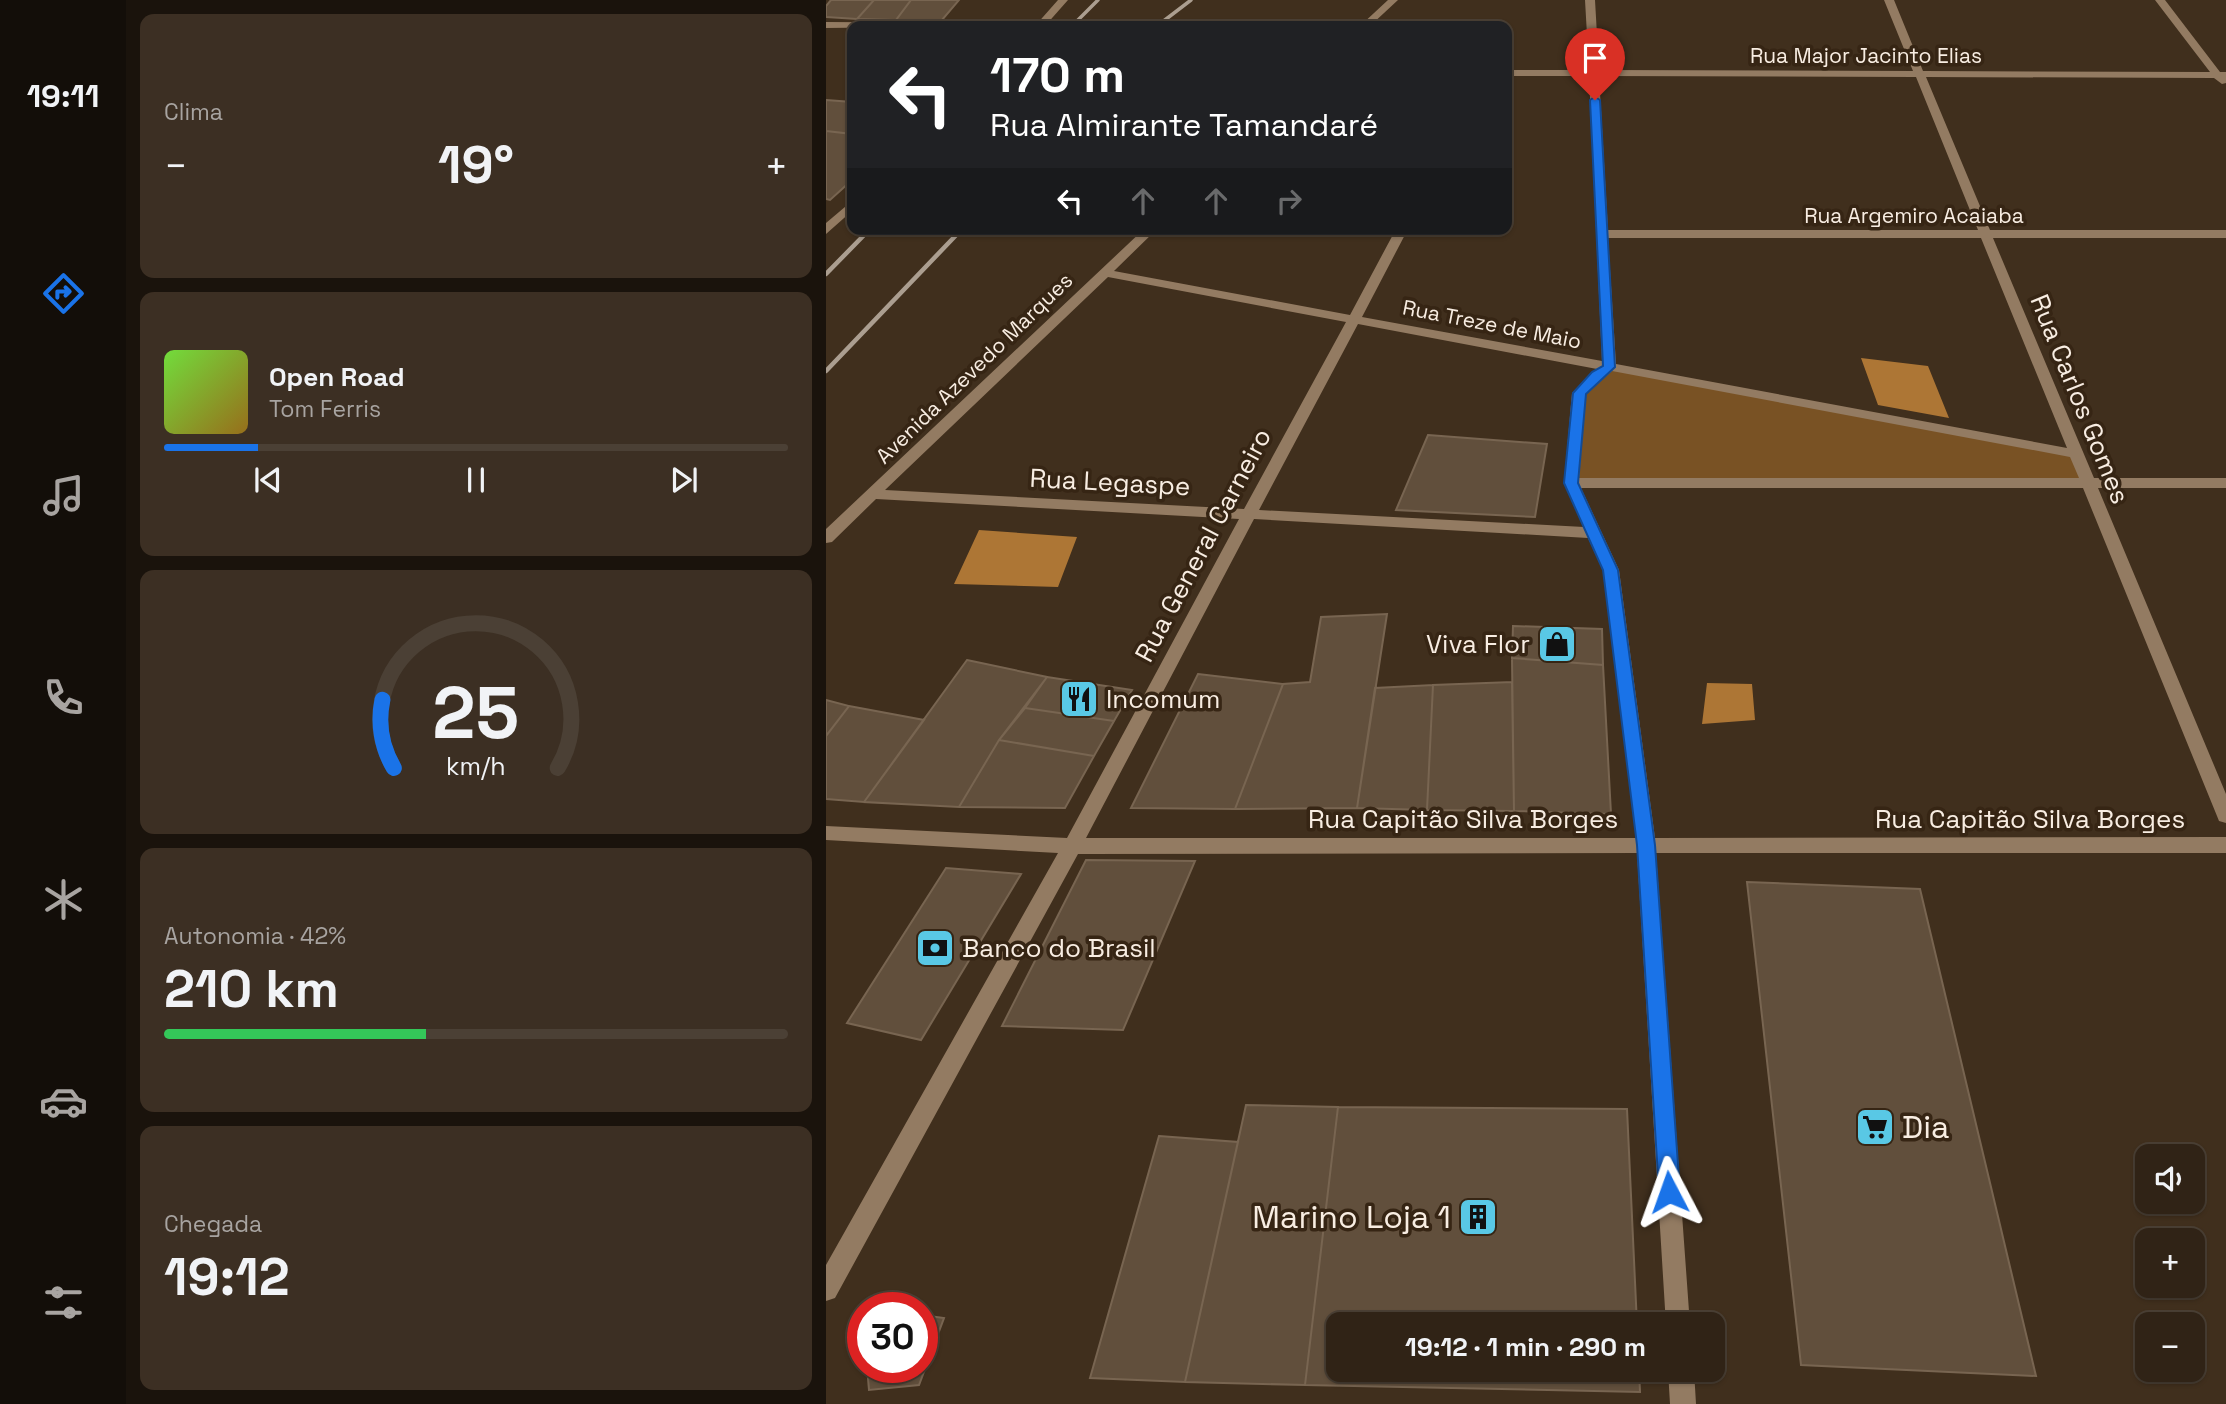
<!DOCTYPE html>
<html lang="pt">
<meta charset="utf-8">
<style>
:root{--surface:#302316;--page:#3c2f23;--text:#f1f3f6;--muted:#a8a4a1;--line:#4b4035;--accent:#1a73e8}
body{margin:0;font-family:"Space Grotesk",sans-serif;background:var(--page);color:var(--text);height:100vh;display:flex;flex-direction:column;font-size:26px;white-space:nowrap}
*{box-sizing:border-box;margin:0}
p{font-size:23px;color:var(--muted)}
.icon{flex:none;width:38px;height:38px;fill:none;stroke:currentColor;stroke-width:2;stroke-linecap:round;stroke-linejoin:round}
.map{position:relative;flex:1;overflow:hidden}
.side{display:flex;flex-direction:column;gap:14px;padding:14px;background:#1a130c;width:700px}
.side>*{flex:none}
.banner{position:absolute;left:21px;top:21px;width:665px;height:214px;border-radius:14px;box-shadow:0 2px 5px #0004,0 0 0 2px var(--line);background:#202124;color:#fff;overflow:hidden}
.buttons{position:absolute;left:1309px;top:1144px;display:grid;gap:14px}
.buttons a{display:grid;place-items:center;width:70px;height:70px;border-radius:14px;background:var(--surface);box-shadow:0 2px 5px #0004,0 0 0 2px var(--line);font-size:35px}
.speed{position:absolute;left:21px;top:1292px;display:flex;gap:14px;font-size:35px;font-weight:700;text-align:center}
.speed>*{display:grid;place-content:center;width:91px;height:91px;border-radius:50%;background:var(--surface);box-shadow:0 2px 5px #0004,0 0 0 2px var(--line);line-height:1}
.speed .limit{border:10px solid #d22;background:#fff;color:#111}
.pin{position:absolute;display:grid;place-items:center;width:60px;height:60px;color:#fff;margin:-72px -30px;border-radius:50% 50% 50% 0;rotate:-45deg;box-shadow:0 0 7px #0007}
.pin .icon{rotate:45deg}
.me{position:absolute;width:77px;margin:-38px;rotate:356deg;stroke-linejoin:round;filter:drop-shadow(0 0 5px #0008)}
.turn{display:flex;align-items:center;gap:24px;height:147px;padding:0 28px;font-size:32px}
.turn .icon{width:91px;height:91px;stroke-width:2.5}
.turn b{display:block;font-size:49px;line-height:60px}
.lanes{display:flex;align-items:center;height:66px;padding:0 28px;background:#0003;justify-content:center;gap:35px;direction:ltr}
.lanes .off{opacity:.35}
.big{font-size:52px;font-weight:700;line-height:1.1}
.side .tile{flex:1;display:flex;flex-direction:column;justify-content:center;gap:10px;min-width:0;padding:0 24px;border-radius:14px;background:var(--page)}
.side .dial{align-items:center;gap:0}
.dial svg{height:182px;overflow:visible;fill:none;stroke:var(--line);stroke-width:7;stroke-linecap:round;text-anchor:middle}
.dial text{fill:var(--text);stroke:none}
.song{display:flex;align-items:center;gap:21px}
.cover{width:84px;height:84px;border-radius:10px;background:linear-gradient(135deg,hsl(100 70% 55%),hsl(40 70% 35%))}
.played{height:7px;border-radius:4px;background:linear-gradient(90deg,var(--accent) 15%,var(--line) 15%)}
.keys{display:flex;justify-content:space-around;direction:ltr}
.heat{display:flex;justify-content:space-between;align-items:center;font-size:38px;direction:ltr}
.charge{height:10px;border-radius:5px;background:linear-gradient(90deg,#34c759 42%,var(--line) 0)}
.trip{position:absolute;left:500px;top:1312px;width:399px;height:70px;border-radius:14px;background:var(--surface);box-shadow:0 2px 5px #0004,0 0 0 2px var(--line);font-weight:700;line-height:70px;text-align:center}
main{display:flex;flex:1;min-height:0}
.dock{display:flex;flex-direction:column;width:126px;justify-content:space-around;align-items:center;background:#130e09;color:var(--muted)}
.dock .icon{width:49px;height:49px}
.dock .selected{color:var(--accent)}
.dock b{font-size:32px;color:var(--text)}
.map>svg:first-child{display:block}
</style>
<main>
<nav class="dock">
<b>19:11</b>
<svg class="icon selected" aria-label="directions" viewBox="0 0 24 24"><path d="M12 3l9 9-9 9-9-9zM9 14v-3h6M13 9l2 2-2 2"/></svg>
<svg class="icon" aria-label="music" viewBox="0 0 24 24"><path d="M9 18V5l10-2v13"/><circle cx="6" cy="18" r="3"/><circle cx="16" cy="16" r="3"/></svg>
<svg class="icon" aria-label="phone" viewBox="0 0 24 24"><path d="M5 4h4l2 5-3 2q2 4 5 5l2-3 5 2v4C11 20 4 13 5 4z"/></svg>
<svg class="icon" aria-label="climate" viewBox="0 0 24 24"><path d="M12 3v18M4 7l16 10M4 17L20 7"/></svg>
<svg class="icon" aria-label="car" viewBox="0 0 24 24"><path d="M5 17H2v-5l4-1 3-4h7l3 4 3 1v5h-3M9 17h6M6 11h13"/><circle cx="7" cy="17" r="2"/><circle cx="17" cy="17" r="2"/></svg>
<svg class="icon" aria-label="filters" viewBox="0 0 24 24"><path d="M4 7h16M4 17h16"/><circle cx="9" cy="7" r="2"/><circle cx="15" cy="17" r="2"/></svg>
</nav>
<section class="side">
<div class="tile"><p>Clima</p>
<div class="heat"><a>−</a><b class="big">19°</b><a>+</a></div>
</div>
<div class="tile">
<div class="song"><i class="cover"></i><div><b>Open Road</b><p>Tom Ferris</p></div></div>
<div class="played"></div>
<div class="keys"><svg class="icon" aria-label="previous" viewBox="0 0 24 24"><path d="M18 5L8 12l10 7zM5 5v14"/></svg><svg class="icon" aria-label="pause" viewBox="0 0 24 24"><path d="M8 5v14M16 5v14"/></svg><svg class="icon" aria-label="next" viewBox="0 0 24 24"><path d="M6 5l10 7-10 7zM19 5v14"/></svg></div>
</div>
<div class="tile dial"><svg viewBox="0 0 100 80">
<path d="M14 69A42 42 0 1 1 86 69"/>
<path d="M14 69A42 42 0 0 1 9 39" stroke="#1a73e8"/>
<text x="50" y="56" font-size="32" font-weight="700">25</text>
<text x="50" y="72" font-size="11">km/h</text>
</svg></div>
<div class="tile"><p>Autonomia · 42%</p><b class="big">210 km</b><div class="charge"></div></div>
<div class="tile"><p>Chegada</p><b class="big">19:12</b></div>
</section>
<div class="map">
<svg width="1400" height="1404" viewBox="0 0 1400 1404">
<rect width="100%" height="100%" fill="#402f1d"/>
<path fill="#795224" d="M783,367l468,87 11,29h-517l8,-90z"/>
<path fill="#ad7635" d="M1035,358l67,8 21,52 -71,-13z
M153,530l98,7 -19,50 -104,-3z
M881,683l45,1 3,36 -53,4z"/>
<path fill="#614f3c" stroke="#786551" stroke-width="2" d="M5,0h43l-17,19 -31,-2v-11z
M48,0h37l-15,20 -39,-1z
M85,0h48l-17,20h-46z
M0,100l26,2v32l-26,-3z
M0,131l26,3v46l-22,20 -4,-1z
M602,435l119,9 -12,73 -139,-7z
M561,614l-30,194 -122,1 48,-125 27,-2 11,-65z
M687,626l89,3 1,36 -91,-7z
M686,658l91,7 8,149 -97,-3z
M141,660l80,17 -48,63 -40,67 -95,-5z
M372,674l85,10 -48,125 -104,-1z
M221,677l85,13 -18,31 -89,-13z
M686,682l2,129 -87,-1 6,-125z
M607,685l-6,125 -70,-2 18,-120z
M0,700l23,6 -23,30z
M23,706l75,14 -60,82 -38,-3v-63z
M199,708l89,13 -20,35 -95,-16z
M173,740l95,16 -29,52 -106,-1z
M260,860l109,1 -72,169 -121,-4z
M120,868l75,6 -100,166 -74,-17z
M921,882l173,7 116,487 -235,-11z
M420,1105l92,2 -33,278 -120,-3z
M512,1107l289,2 10,216h-298v45h300l1,22 -335,-7z
M333,1136l79,6 -53,240 -95,-4z
M96,1315l22,3 -25,67 -50,5 -2,-23h55z"/>
<g fill="none" stroke-linecap="round" stroke-linejoin="round">
<path fill="#937b62" fill-rule="evenodd" d="M232,0h10l-23,26h-10z
M562,0h10l-28,26h-10z
M759,0h10l4,70 314,1 -29,-71h10l29,71 287,1 -55,-72h10l55,72h6v11l-4,1 -8,-6 -288,-1 64,153h236v8h-233l101,240h132v10h-128l128,306v29l-7,-2 -2,-5 -134,-328h-502l38,82 36,268 571,-1v16h-570l34,472h-24l-29,-472 -559,1 -243,444 -9,3v-36l232,-412 -232,-13v-14l241,12 172,-319 -363,-20 -44,43 -6,1v-14l318,-300h13l-43,42 236,44 46,-86h12l-46,88 240,44 -13,-285h-82v-6h82zM773,76l317,1 62,153h-370zM782,238h373l86,210 -451,-84zM282,277l238,45 -102,187 -359,-19zM532,324l239,45 -25,24 -8,90 20,44 -325,-17zM786,371l458,86 9,21h-500l7,-84zM428,519l334,19 15,32 33,268h-550z
M0,22l164,1 5,3 -169,2z
M26,201v10l-26,23v-11z
M842,1370h26l2,34h-26z"/>
<path stroke="#ab9e90" stroke-width="3.5" d="M246,26l26,-26
M331,26l34,-26
M42,231l2,-2
M134,231l2,-2"/>
<path stroke="#ab9e90" stroke-width="4.5" d="M0,274l43,-44
M0,371l135,-141"/>
</g>
<path fill="#1a73e8" stroke="#114b97" stroke-width="2" d="M769,97l5,3 15,267 -29,27 -8,89 40,87 37,275 25,347 -3,7 -8,3 -7,-3 -3,-7 -22,-347 -34,-275 -39,-87 9,-90 19,-21 11,-6 -13,-266z"/>
<defs>
<symbol id="shop-square" viewBox="-11 -11 22 22"><rect x="-9" y="-9" width="18" height="18" rx="4" fill="#59c8e5" stroke="#362514"/><path d="M-5-2.5h2.3a2.7 3.5 0 0 1 5.4 0H5L5.5 6h-11ZM-1.5-2.5h3a1.5 2.3 0 0 0-3 0Z" fill="#111"/></symbol>
<symbol id="restaurant-square" viewBox="-11 -11 22 22"><rect x="-9" y="-9" width="18" height="18" rx="4" fill="#59c8e5" stroke="#362514"/><path d="M-5-6h1v4h1v-4h1v4h1v-4h1v5L-1.5 .5V6h-2V.5L-5-1ZM5-6V6H3V1.5H1.5Q1.5-4 5-6Z" fill="#111"/></symbol>
<symbol id="bank-square" viewBox="-11 -11 22 22"><rect x="-9" y="-9" width="18" height="18" rx="4" fill="#59c8e5" stroke="#362514"/><path d="M-6-4H6V4H-6ZM0-2.3a2.3 2.3 0 1 0 0 4.6a2.3 2.3 0 1 0 0-4.6Z" fill="#111"/></symbol>
<symbol id="supermarket-square" viewBox="-11 -11 22 22"><rect x="-9" y="-9" width="18" height="18" rx="4" fill="#59c8e5" stroke="#362514"/><path d="M-6-5.5h2.5l.6 2H6L4.5 2H-2.5L-4.4-4H-6ZM-1.5 3.2a1.3 1.3 0 1 0 .1 0ZM3 3.2a1.3 1.3 0 1 0 .1 0Z" fill="#111"/></symbol>
<symbol id="building-square" viewBox="-11 -11 22 22"><rect x="-9" y="-9" width="18" height="18" rx="4" fill="#59c8e5" stroke="#362514"/><path d="M-4-6H4V6H1V3H-1V6H-4ZM-2.5-4.3h1.7v1.8h-1.7ZM.8-4.3h1.7v1.8H.8ZM-2.5-1h1.7V.8h-1.7ZM.8-1h1.7V.8H.8Z" fill="#111"/></symbol>
</defs>
<g fill-rule="evenodd">
<use href="#shop-square" x="709" y="622" width="44" height="44"/>
<use href="#restaurant-square" x="231" y="677" width="44" height="44"/>
<use href="#bank-square" x="87" y="926" width="44" height="44"/>
<use href="#supermarket-square" x="1027" y="1105" width="44" height="44"/>
<use href="#building-square" x="630" y="1195" width="44" height="44"/>
</g>
<g text-anchor="middle" dominant-baseline="central" stroke-width="7" stroke-linejoin="round" paint-order="stroke">
<g font-size="21" fill="#f8ede2" stroke="#362514">
<text x="1040" y="55">Rua Major Jacinto Elias</text>
<text x="1088" y="215">Rua Argemiro Acaiaba</text>
<text transform="translate(666 324) rotate(11)">Rua Treze de Maio</text>
<text transform="translate(148 368) rotate(-44)">Avenida Azevedo Marques</text>
</g>
<g font-size="26" fill="#f8ede2" stroke="#362514">
<text transform="translate(1254 399) rotate(68)">Rua Carlos Gomes</text>
<text transform="translate(284 482) rotate(3)">Rua Legaspe</text>
<text transform="translate(377 545) rotate(-62)">Rua General Carneiro</text>
<text x="637" y="819">Rua Capitão Silva Borges</text>
<text x="1204" y="819">Rua Capitão Silva Borges</text>
</g>
<g font-size="26" fill="#f8ede2" stroke="#362514" text-anchor="start">
<text x="704" y="644" text-anchor="end">Viva Flor</text>
<text x="280" y="699">Incomum</text>
<text x="136" y="948">Banco do Brasil</text>
</g>
<g font-size="32" fill="#f8ede2" stroke="#362514" text-anchor="start">
<text x="1076" y="1127">Dia</text>
<text x="625" y="1217" text-anchor="end">Marino Loja 1</text>
</g>
</g>
</svg>
<div class="buttons">
<a><svg class="icon" aria-label="sound" viewBox="0 0 24 24"><path d="M4 9h4l5-4v14l-5-4H4zM17 9q2 3 0 6"/></svg></a>
<a>+</a>
<a>−</a>
</div>
<div class="speed"><div class="limit">30</div></div>
<div class="pin" style="left:769px;top:100px;background:#d93025"><svg class="icon" aria-label="arrive" viewBox="0 0 24 24"><path d="M6 21V4h12l-3 4 3 4H6"/></svg></div>
<svg class="me" style="left:843px;top:1192px" viewBox="-20 -20 40 40"><path d="M0-17L14 15 0 8-14 15z" fill="#1a73e8" stroke="#fff" stroke-width="4"/></svg>
<div class="trip">19:12 · 1 min · 290 m</div>
<div class="banner">
<div class="turn"><svg class="icon" aria-label="left" viewBox="0 0 24 24"><path d="M17 20v-9H6M10 6l-5 5 5 5"/></svg><div><b>170 m</b>Rua Almirante Tamandaré</div></div>
<div class="lanes"><svg class="icon" aria-label="left" viewBox="0 0 24 24"><path d="M17 20v-9H6M10 6l-5 5 5 5"/></svg><svg class="icon off" aria-label="ahead" viewBox="0 0 24 24"><path d="M12 20V5M6 11l6-6 6 6"/></svg><svg class="icon off" aria-label="ahead" viewBox="0 0 24 24"><path d="M12 20V5M6 11l6-6 6 6"/></svg><svg class="icon off" aria-label="right" viewBox="0 0 24 24"><path d="M7 20v-9h11M14 6l5 5-5 5"/></svg></div>
</div>
</div>
</main>
